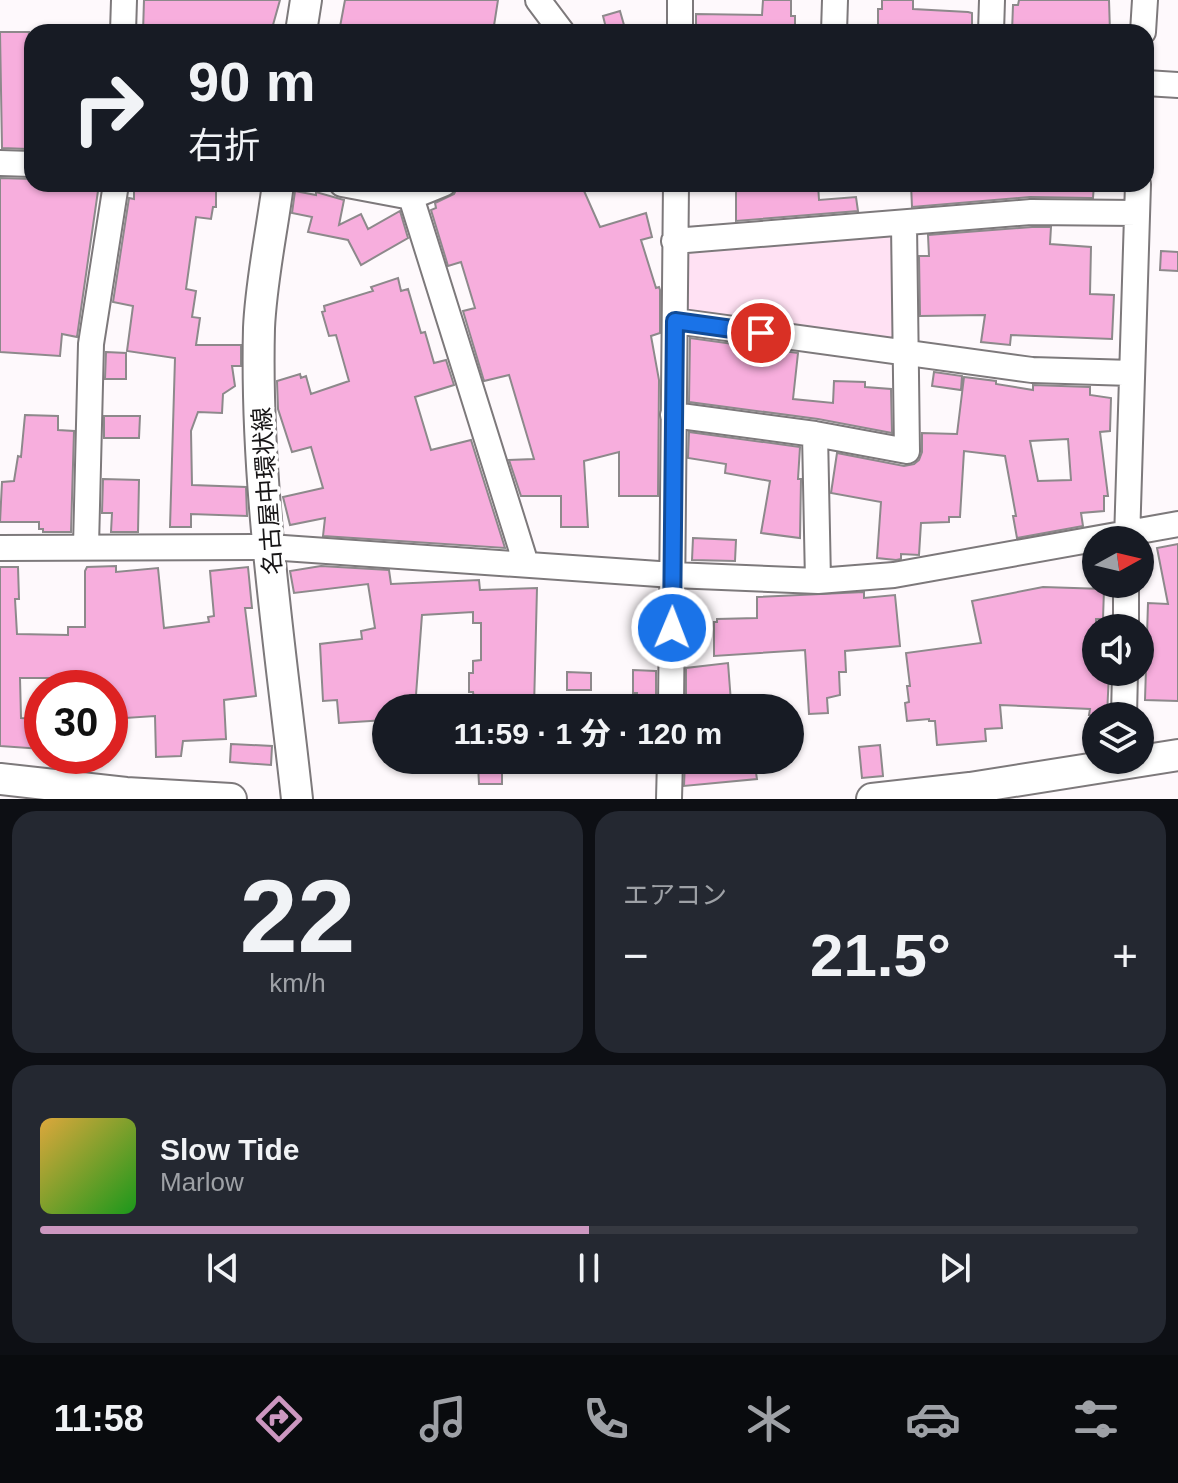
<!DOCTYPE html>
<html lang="ja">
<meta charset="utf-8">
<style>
:root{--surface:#171b24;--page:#242831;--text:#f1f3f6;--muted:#9ea1a6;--line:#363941;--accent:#cc97c0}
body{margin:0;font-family:Helvetica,"Noto Sans JP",sans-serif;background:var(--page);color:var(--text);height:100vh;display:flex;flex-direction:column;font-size:30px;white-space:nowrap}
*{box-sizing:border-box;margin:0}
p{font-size:26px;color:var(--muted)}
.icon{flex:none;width:44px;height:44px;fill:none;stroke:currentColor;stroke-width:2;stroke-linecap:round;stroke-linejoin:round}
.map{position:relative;height:799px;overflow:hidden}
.panel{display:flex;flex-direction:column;gap:12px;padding:12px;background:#0d0f14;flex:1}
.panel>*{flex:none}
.guide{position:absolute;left:24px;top:24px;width:1130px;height:168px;border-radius:24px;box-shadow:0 2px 6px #0004;background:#171b24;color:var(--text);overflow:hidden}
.needle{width:52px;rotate:82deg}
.fabs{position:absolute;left:1082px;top:526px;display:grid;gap:16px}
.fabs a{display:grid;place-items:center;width:72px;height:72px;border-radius:50%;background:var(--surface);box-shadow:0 2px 6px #0004;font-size:40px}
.speed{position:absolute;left:24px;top:670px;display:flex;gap:16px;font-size:40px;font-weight:700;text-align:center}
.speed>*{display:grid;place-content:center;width:104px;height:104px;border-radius:50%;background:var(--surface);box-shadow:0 2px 6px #0004;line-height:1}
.speed .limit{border:12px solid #d22;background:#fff;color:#111}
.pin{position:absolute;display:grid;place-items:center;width:68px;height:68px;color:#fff;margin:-34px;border:4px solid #fff;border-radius:50%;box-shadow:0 2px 8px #0007}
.me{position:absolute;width:88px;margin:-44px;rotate:1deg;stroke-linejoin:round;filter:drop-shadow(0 0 6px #0008)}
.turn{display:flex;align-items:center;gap:28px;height:168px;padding:0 32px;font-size:36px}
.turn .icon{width:104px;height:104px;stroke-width:2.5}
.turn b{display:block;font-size:56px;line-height:68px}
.big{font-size:60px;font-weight:800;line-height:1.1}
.panel .widget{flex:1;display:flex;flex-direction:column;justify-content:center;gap:12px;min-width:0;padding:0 28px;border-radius:24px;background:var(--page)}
.panel .dial{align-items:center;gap:0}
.dial b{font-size:104px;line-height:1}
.song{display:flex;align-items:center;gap:24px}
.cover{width:96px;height:96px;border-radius:12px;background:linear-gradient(135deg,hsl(40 70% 55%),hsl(120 70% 35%))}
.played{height:8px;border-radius:4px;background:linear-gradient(90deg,var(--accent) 50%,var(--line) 50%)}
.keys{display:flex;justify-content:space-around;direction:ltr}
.heat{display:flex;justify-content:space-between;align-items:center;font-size:44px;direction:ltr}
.panel .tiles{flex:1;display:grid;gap:12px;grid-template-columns:1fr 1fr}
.widget:last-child{grid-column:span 2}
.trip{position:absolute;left:372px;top:694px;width:432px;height:80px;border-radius:40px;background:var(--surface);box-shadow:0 2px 6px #0004;font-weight:800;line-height:80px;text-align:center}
.dock{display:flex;height:128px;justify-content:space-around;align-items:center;background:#090b0e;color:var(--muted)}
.dock .icon{width:56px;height:56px}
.dock .active{color:var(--accent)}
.dock b{font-size:36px;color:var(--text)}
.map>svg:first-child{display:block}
</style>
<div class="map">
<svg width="1178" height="799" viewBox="0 0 1178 799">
<rect width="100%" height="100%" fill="#fef9fc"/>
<path fill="#ffe1f3" d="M892,231l8,102 -9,8 -199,-26 -8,-7 1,-54 9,-10z"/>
<path fill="#f7aedd" stroke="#8d898b" stroke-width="2" fill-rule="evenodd" d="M144,0h136l-9,32h-128z
M345,0h153l-5,32h-154z
M763,0h28v16h4v16h-99v-18l66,1z
M882,0h31v9l55,3 4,1v19h-94v-23h4z
M1019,0h90l1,32h-98l1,-27h5z
M620,11l6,21h-19l-4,-16z
M0,32h29l-3,45h3l2,5 -3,67 -26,-1z
M0,178l32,1v5h67l-22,153 -15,-3 -2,22 -60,-4z
M134,184h82v23h-3l-2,12 -15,-2 -10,72 10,2 -4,26 8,1 -4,27h45v21h-9l3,20 -12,8 -1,19 -24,-1 -7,19 1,54 54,2 1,29 -56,-2v13h-21l5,-169 -48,-7 6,-45 -20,-4 16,-104 5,1z
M470,184h111l19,43 46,-14 6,24 -11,3 15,48 3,-1 1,3v43l-9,3 8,44 -1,116h-39v-44l-35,9 4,66h-27v-31h-40l-12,-36 25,-1 -25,-84 -25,6 -21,-70 12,-3 -14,-46 -13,4 -17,-56 5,-2 -1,-5 19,-9 3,-6z
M736,184h82l1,16 37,-3 2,14 -122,10z
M911,184h183l-1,14 -63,-1 -118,10z
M295,191l21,4v-3l28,8 -5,25 22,-11 7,15 32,-18 8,27 -47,27 -13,-25 -40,-8 4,-15 -20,-4z
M1032,227h19l-1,17 41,3 -1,47 24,1 -2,44 -101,-4 -1,10 -29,-3 4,-27 -65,1 -1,-60h10l-1,-21z
M1161,251l17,1v19l-18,-1z
M398,278l3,13 7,-2 13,44 4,-1 9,31 12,-3 8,25 -39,12 16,53 40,-10 34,108 -182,-12 2,-18 -35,7 -7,-28 40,-9 -12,-41 -19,5 -14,-43 -1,-28 23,-7 1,4 5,-2 5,18 38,-13 -13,-46 -7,1 -7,-24 3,-1 -1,-5 49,-15 -2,-4z
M690,338l108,15 -5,46 40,4 1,-22 31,1v5l26,2 1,44 -74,-14 -129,-17z
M106,352l20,1v26h-21z
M934,372l28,4 -1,14 -29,-4z
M964,377l32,4v3l37,6v-5l57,2v8l21,3 -1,33 -10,1 8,64h-4v15l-23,2 2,13 -66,12 -4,-22h3l-11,-60 -41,-5 -4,66h-11v5l-28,1 -2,32 -18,-1v5l-5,1 -19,-2 4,-56 -50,-9 6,-40 67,13 10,-2 5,-4 3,-8v-19l35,1zM1068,439l3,41 -33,1 -8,-40z
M25,415l33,1v14l16,1 -3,101h-28v-3h-4v-7h-39l2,-40 12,-1 4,-25 3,1z
M104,416h36l-1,22h-35z
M689,432l111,15 -2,32h3l-1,59 -39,-5 9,-52 -45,-8 1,-9 -38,-6z
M103,479l36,1 -1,52h-27l1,-19h-10z
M693,538l43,2 -1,21 -43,-1z
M1178,544v157l-33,-1 3,-97 20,1 -11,-56z
M116,566v6l42,-4 6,60 45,-6 -1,-5 6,-1 -4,-45 38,-4 4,41h-7l11,88 -32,4 2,39 -43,2 -2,15 -25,1 -1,-41 -45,3v-31h-28v-10h-62l1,40 21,1v30l-42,-3v-179h18l1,32h-4l2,35 51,1v-8h17v-56l2,-4z
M321,566l68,4 2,14 88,-4 1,10 57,-2 -3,120h-41v-9h-19l-1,-7h-4v-19h4v-12l8,-1v-37h-8v-11l-51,3 -6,80h-6v13h-24v12l-47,3 -2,-23 -14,1 -3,-57 42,-5 -1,-8 14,-3 -7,-44 -74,9 -4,-22z
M1043,587l61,2 -1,30h-7v53h13l-2,44 -18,-1 1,-6 -90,-4 2,23 -17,1 1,12 -49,4 -2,-24h-6v-2l-22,2 -2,-18 4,-1 -2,-16h3l-4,-33 75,-10 -9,-42z
M864,592v6l31,-3 5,51 -55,5 1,21h-7l1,23 -13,3 1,15 -19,1 -4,-64 -91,6v-34h3v-3l40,-1v-21z
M728,663l3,39 -45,6v-40z
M633,670l23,1v37h-20l1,-15h-4z
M567,672l24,1v17h-24z
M231,744l41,2 -1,19 -41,-3z
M880,745l3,31 -21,2 -3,-31z
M685,760h69l3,19 -73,7z
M478,765h24v19h-23z"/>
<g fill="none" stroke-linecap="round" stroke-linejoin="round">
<defs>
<path id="minor" d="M538,0l24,32
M123,32l1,-32
M680,32v-32
M834,32l1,-32
M991,32l1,-32
M1143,32l2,-32
M1146,83l32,2
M0,163l32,1
M342,184l69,13 32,-13
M411,197l115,367
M674,241l357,-29 106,1
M675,321l357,49 100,3
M673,415l142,19 92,17 -3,-227
M815,434l3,147
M1127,540l11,-356
M86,546l5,-202 25,-160
M0,548l269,-1 404,28 145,6 76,-6 284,-51
M1126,628v-44
M671,708l5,-524
M1124,716l1,-44
M669,799l1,-39"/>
<path id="major" d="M301,32l5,-32
M278,184c-6,47 -17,97 -19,144 -4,157 21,315 38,471
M0,779l126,14 105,6
M872,799l98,-11 208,-33"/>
</defs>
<use href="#minor" stroke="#7d797b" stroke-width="28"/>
<use href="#major" stroke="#7d797b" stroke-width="34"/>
<use href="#minor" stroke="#fff" stroke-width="24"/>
<use href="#major" stroke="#fff" stroke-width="30"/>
</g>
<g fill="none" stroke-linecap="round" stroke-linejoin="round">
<defs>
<path id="route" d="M672,628l3,-307 86,12"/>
</defs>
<use href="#route" stroke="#114b97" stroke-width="20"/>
<use href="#route" stroke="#1a73e8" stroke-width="14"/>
</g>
<g text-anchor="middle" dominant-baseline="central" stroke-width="7" stroke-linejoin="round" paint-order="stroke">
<g font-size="24" fill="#171516" stroke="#fff">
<text transform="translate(267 491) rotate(-94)">名古屋中環状線</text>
</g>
</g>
</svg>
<div class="fabs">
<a><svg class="needle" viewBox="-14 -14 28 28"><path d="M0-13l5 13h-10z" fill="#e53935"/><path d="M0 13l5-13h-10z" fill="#9ea1a6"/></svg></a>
<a><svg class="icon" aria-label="sound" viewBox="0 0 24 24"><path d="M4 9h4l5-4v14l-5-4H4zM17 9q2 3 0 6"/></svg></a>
<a><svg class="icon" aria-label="layers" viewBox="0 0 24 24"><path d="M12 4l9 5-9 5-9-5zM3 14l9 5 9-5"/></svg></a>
</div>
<div class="speed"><div class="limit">30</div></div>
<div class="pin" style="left:761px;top:333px;background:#d93025"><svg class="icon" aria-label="arrive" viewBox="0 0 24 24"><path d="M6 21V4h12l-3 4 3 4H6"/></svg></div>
<svg class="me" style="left:672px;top:628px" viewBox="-20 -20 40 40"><circle r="17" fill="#1a73e8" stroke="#fff" stroke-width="3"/><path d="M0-11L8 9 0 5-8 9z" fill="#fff"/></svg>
<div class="trip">11:59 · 1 分 · 120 m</div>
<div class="guide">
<div class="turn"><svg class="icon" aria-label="right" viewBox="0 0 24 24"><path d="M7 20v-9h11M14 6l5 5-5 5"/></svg><div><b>90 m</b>右折</div></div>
</div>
</div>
<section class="panel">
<div class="tiles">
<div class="widget dial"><b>22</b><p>km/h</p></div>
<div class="widget"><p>エアコン</p>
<div class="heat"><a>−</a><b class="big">21.5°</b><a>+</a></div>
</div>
<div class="widget">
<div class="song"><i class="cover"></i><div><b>Slow Tide</b><p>Marlow</p></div></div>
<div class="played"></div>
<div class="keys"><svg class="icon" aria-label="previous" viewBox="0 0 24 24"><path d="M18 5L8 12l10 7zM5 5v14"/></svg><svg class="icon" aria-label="pause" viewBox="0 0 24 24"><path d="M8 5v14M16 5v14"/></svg><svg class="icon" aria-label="next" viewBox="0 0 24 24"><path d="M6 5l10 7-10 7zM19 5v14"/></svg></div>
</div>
</div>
</section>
<nav class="dock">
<b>11:58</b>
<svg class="icon active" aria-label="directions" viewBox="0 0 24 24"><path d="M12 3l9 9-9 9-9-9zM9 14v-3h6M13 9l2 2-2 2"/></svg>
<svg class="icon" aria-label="music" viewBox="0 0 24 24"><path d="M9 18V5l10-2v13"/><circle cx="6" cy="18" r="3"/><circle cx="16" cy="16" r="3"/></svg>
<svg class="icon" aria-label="phone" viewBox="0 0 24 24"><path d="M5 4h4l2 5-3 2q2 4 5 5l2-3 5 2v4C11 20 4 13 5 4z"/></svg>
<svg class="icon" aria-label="climate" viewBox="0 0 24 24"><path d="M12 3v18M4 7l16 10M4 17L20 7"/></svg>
<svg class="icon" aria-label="car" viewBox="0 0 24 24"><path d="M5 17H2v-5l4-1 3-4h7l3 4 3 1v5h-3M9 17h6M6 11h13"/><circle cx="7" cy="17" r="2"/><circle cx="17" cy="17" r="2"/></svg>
<svg class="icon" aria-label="filters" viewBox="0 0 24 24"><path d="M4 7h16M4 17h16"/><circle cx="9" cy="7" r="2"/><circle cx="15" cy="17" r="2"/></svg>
</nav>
